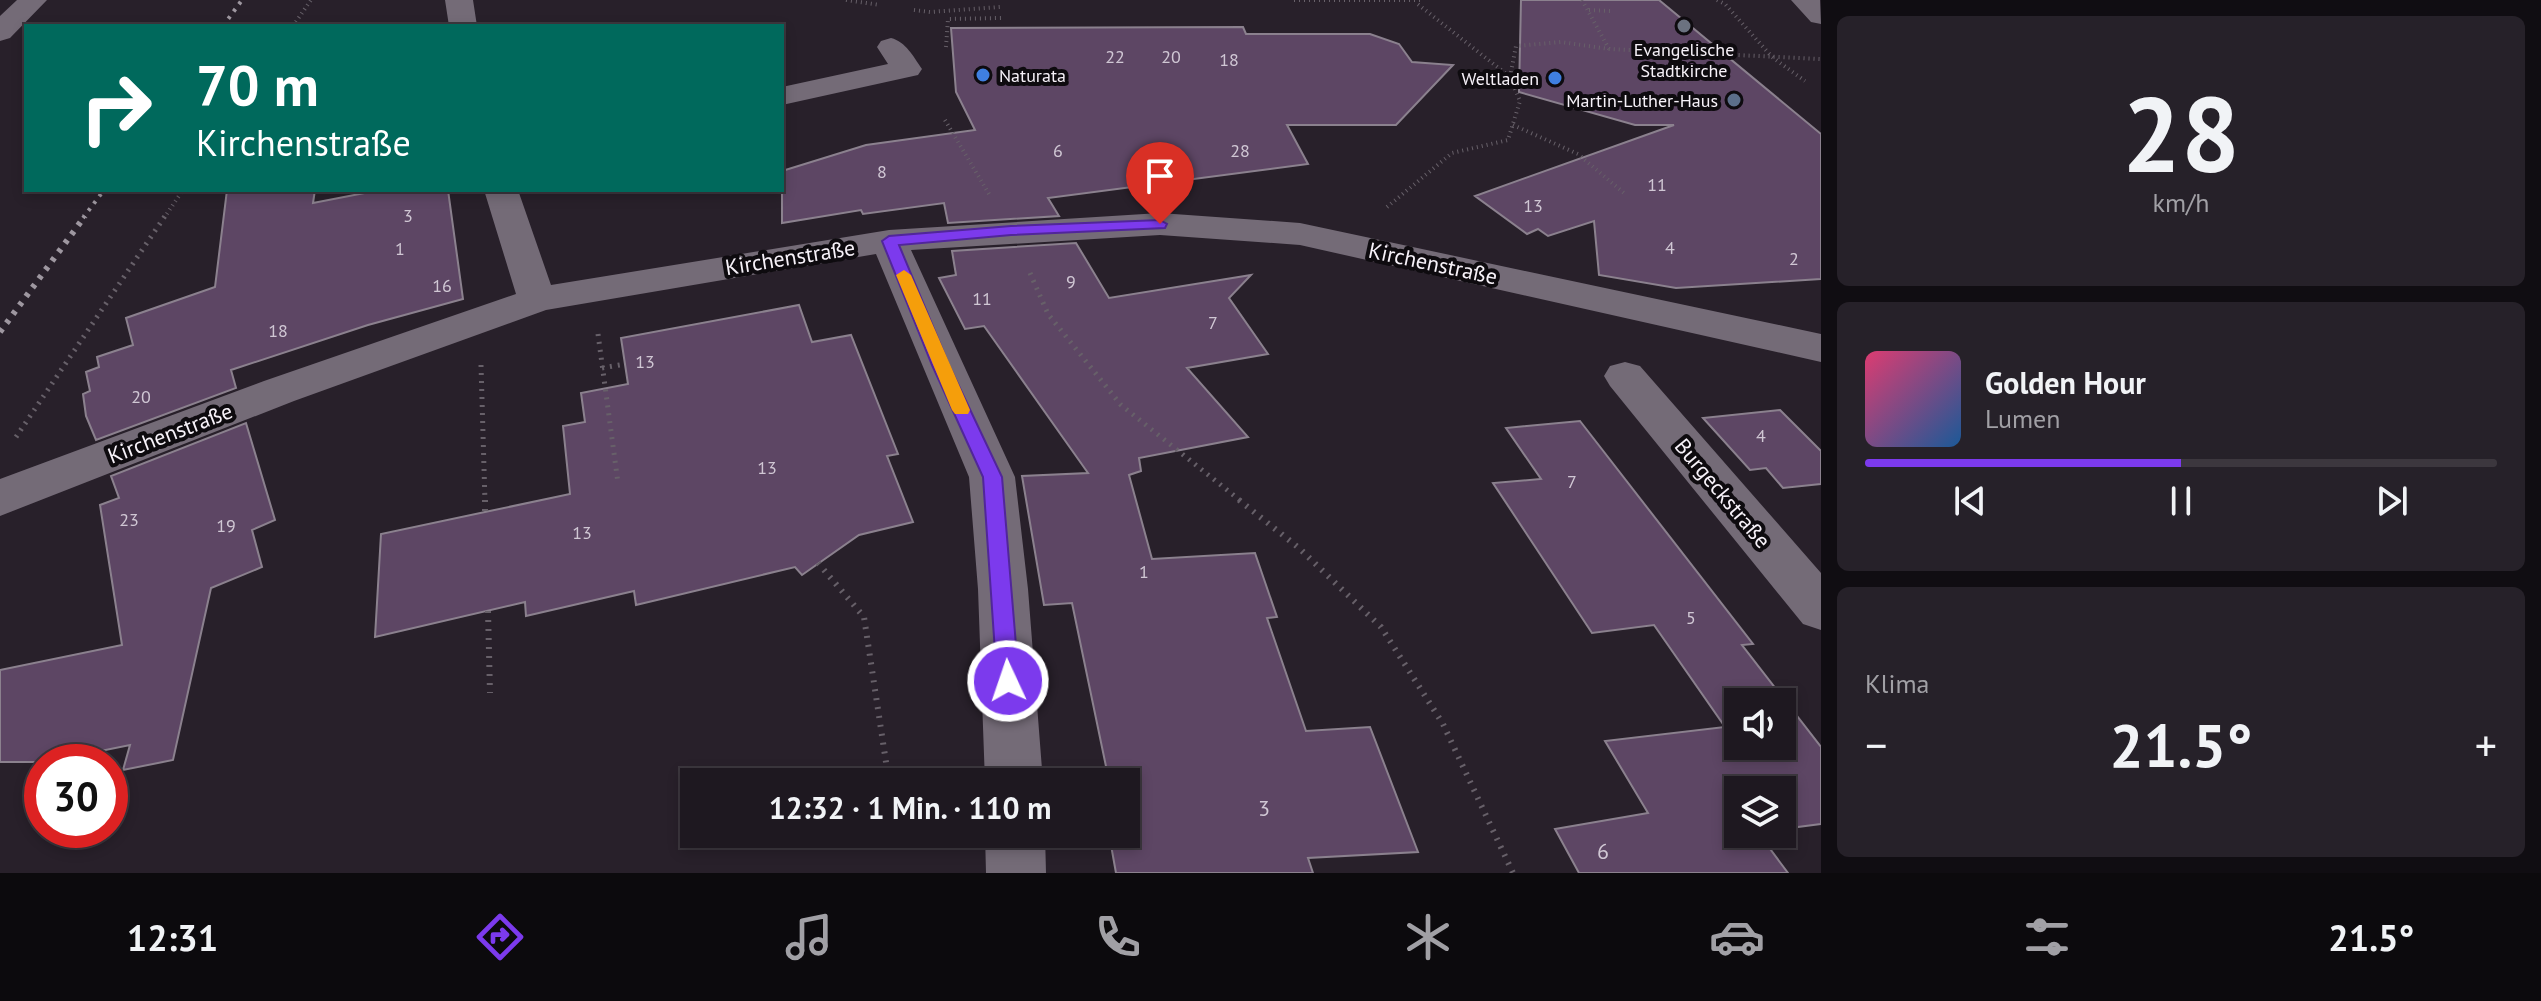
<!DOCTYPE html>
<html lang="de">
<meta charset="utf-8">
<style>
:root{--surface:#1e1820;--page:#262129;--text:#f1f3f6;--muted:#a1a0a5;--line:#3c373e;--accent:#7c3aed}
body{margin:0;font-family:"PT Sans",sans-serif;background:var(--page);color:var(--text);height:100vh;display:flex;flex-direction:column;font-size:30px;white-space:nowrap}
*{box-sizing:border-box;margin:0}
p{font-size:26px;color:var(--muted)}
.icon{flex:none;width:44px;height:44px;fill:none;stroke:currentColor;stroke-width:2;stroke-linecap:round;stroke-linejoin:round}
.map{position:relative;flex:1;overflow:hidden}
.drawer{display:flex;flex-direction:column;gap:16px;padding:16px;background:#100d12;width:720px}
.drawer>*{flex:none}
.hud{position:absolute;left:24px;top:24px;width:760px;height:168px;border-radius:0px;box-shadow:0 4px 12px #0003,0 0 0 2px var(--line);background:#00695c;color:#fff;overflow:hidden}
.buttons{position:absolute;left:1724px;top:688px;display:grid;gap:16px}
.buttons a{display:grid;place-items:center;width:72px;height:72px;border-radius:0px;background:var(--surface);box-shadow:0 4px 12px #0003,0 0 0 2px var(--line);font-size:40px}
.speed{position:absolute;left:24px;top:744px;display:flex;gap:16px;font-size:40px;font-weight:700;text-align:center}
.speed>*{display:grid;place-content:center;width:104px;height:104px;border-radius:50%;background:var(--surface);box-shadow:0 4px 12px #0003,0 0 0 2px var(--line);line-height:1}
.speed .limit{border:12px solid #d22;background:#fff;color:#111}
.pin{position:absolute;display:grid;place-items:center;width:68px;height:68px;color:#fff;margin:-82px -34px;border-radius:50% 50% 50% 0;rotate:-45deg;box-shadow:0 0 8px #0007}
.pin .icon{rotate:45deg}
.me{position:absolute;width:88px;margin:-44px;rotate:357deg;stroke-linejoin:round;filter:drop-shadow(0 0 6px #0008)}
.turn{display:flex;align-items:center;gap:28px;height:168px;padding:0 40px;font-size:36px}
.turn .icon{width:104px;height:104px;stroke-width:2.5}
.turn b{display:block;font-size:56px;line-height:68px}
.big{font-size:60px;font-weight:700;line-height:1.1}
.drawer .card{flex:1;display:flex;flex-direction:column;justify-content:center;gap:12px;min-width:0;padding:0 28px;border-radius:12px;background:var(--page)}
.drawer .dial{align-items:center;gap:0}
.dial b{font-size:104px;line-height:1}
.song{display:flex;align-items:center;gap:24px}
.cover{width:96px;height:96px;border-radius:12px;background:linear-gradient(135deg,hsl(340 70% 55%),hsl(210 70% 35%))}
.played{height:8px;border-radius:4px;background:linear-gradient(90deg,var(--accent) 50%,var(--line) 50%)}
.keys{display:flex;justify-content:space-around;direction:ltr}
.heat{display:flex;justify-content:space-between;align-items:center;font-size:44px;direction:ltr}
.trip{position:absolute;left:680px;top:768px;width:460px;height:80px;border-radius:0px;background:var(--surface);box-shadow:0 4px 12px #0003,0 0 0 2px var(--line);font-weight:700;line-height:80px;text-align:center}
.tabs{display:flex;height:128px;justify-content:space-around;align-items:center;background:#0c0a0d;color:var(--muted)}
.tabs .icon{width:56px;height:56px}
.tabs .active{color:var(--accent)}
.tabs b{font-size:36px;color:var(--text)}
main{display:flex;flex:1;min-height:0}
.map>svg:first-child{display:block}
</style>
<main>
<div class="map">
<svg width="1821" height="873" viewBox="0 0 1821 873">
<rect width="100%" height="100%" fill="#28202a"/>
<path fill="#5d4664" stroke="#8b818e" stroke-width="2" fill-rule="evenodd" d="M1521,0h138l162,134v145l-145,9 -77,-13 -5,-54 -46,15 -10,-7 -11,5 -52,-38 199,-71h-39l-116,-33z
M1243,27l3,7h124l29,10 13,18 41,3 -57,60h-109l21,39 -260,34 11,18 -111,7 -4,-20 -81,11 -2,-4 -79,13v-52l84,-26 109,-15 -19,-38 -5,-64z
M227,190h88l-2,13 67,-13h68l15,109 -95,26 -137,45 5,18 -140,52 -10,-24 -3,-22 7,-3 -4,-19 13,-5 -2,-10 36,-12 -7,-27 89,-31z
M1076,243l33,55 142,-23 -22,23 39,56 -81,14 61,69 -109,21 2,13 -12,4 23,84 103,-6 22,64 -10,1 39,113 64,-4 48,125 -110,6 5,15h-197l-7,-39h17v-52h-27l-1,-5 10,-1 -36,-173 -28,2 -22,-129 66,-3 -104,-147 -19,3 -26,-51 17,-3 -4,-24z
M799,305l13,37 39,-7 47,119 -11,2 26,66 -54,13 -57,40 -7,-8 -159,38 -2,-14 -108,25 -1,-14 -150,35 6,-103 189,-40 -7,-68 22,-4 -4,-29 47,-9 -7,-46z
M1780,410l41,41v33l-38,4 -17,-20 -16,2 -47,-52z
M1580,421l173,223 -11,1 79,102v77l-39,5v-39h-44v44h21l29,39h-209l-24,-44 93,-16 -43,-72 120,-14 -71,-102 -62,8 -99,-150 48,-4 -35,-51zM1738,702h44v44h-44z
M246,423l29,97 -23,10 10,37 -51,21 -38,172 -50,10 7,-25 -84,17h-46v-92l122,-25 -22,-140 19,-7 -8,-22z"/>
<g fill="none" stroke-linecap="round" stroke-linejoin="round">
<path stroke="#676069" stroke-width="4" stroke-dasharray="1 4" stroke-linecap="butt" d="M846,0l34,5
M1294,0h129
M1582,0l27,49
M1717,0l8,4 47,53 33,24
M914,10l16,2 70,-5
M1589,10l21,1
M293,26l18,-26
M946,47l2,-28 53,-1
M1510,77l6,-31 45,-4 48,7 212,10
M945,120l44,74
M1513,125l65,29 47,40
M1387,207l65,-54 56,-13 12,-39 -10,-24 -95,-75
M164,218l19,-28"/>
<path stroke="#676069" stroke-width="5" stroke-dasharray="2 6" stroke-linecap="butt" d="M1030,273l18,41 73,91 121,97
M598,334l20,149
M481,365l4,137
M602,368l23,-4
M16,437l149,-221"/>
<path stroke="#676069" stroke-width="6" stroke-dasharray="2 7" stroke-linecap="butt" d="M485,500v12
M1239,500l60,48 82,79 62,97 70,149
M818,563l46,54 25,165
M488,611l2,82"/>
<path fill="#746b77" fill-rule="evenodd" d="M17,0h30l-37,38 -10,3v-25z
M445,0h28l4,26h-28z
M1791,0h29l1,24 -10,-2z
M891,38c15,4 22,18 31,31l-4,6 -136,30v-18l106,-23 -11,-17 4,-6z
M484,190h34l33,95 338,-55 271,-17 140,10 521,111v28l-521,-117 -140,-10 -249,15 104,227 13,112 15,193h-58l-7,-193 -9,-112 -93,-223 -330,56 -252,91 -294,115v-37l264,-98 252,-87z
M1625,362l15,4 181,207v57l-18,-6 -193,-238 -6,-10 6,-10z
M985,834h60l1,39h-60z"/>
<path stroke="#9e97a0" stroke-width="4" stroke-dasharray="3 6" stroke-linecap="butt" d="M223,26l19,-26
M83,218l21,-28"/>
<path stroke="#9e97a0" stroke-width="6" stroke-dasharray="4 7" stroke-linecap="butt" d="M0,332l85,-116"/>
</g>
<path fill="#7c3aed" stroke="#51269a" stroke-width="2" d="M1160,220l7,4 -2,4 -154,7 -112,10 50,120 53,112 17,204 -3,7 -8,3 -8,-3 -3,-7 -14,-204 -51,-112 -50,-124 7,-5 122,-10z"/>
<path fill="#f59e0b" d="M904,270l7,5 59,135 -2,4h-13l-3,-4 -56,-135z"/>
<circle fill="#6b7280" stroke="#0e0b0f" stroke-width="3" cx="1684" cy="26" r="8"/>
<g fill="#3f7fe0" stroke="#0e0b0f" stroke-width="3">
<circle cx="983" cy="75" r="8"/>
<circle cx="1555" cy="78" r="8"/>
</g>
<circle fill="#5c6f8a" stroke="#0e0b0f" stroke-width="3" cx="1734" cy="100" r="8"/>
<g text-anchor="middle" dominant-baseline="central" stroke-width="8" stroke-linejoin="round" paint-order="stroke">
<g font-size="18" fill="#f7f2f9" stroke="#0e0b0f" text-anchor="end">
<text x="1684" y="49" text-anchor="middle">Evangelische<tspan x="1684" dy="21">Stadtkirche</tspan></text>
<text x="999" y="75" text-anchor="start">Naturata</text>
<text x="1539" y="78">Weltladen</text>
<text x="1718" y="100">Martin-Luther-Haus</text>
</g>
<g font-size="18" fill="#d0c7d4">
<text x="1115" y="56">22</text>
<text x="1171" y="56">20</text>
<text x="1229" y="59">18</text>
<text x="1058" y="150">6</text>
<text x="1240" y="150">28</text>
<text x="882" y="171">8</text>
<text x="1657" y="184">11</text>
<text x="1533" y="205">13</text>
<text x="408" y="215">3</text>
<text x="1670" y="247">4</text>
<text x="400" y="248">1</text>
<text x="1794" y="258">2</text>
<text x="1071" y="281">9</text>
<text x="442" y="285">16</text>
<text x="982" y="298">11</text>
<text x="1213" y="322">7</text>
<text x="278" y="330">18</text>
<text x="645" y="361">13</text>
<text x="141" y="396">20</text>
<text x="1761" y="435">4</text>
<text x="767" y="467">13</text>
<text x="1572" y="481">7</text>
<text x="129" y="519">23</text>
<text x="226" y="525">19</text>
<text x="582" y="532">13</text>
<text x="1144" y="571">1</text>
<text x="1691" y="617">5</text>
</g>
<g font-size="22" fill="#f7f2f9" stroke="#0e0b0f">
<text transform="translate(790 257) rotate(-9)">Kirchenstraße</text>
<text transform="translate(1433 263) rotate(12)">Kirchenstraße</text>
<text transform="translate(170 433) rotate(-21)">Kirchenstraße</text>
<text transform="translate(1723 493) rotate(50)">Burgeckstraße</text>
</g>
<g font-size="22" fill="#d0c7d4">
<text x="1264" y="808">3</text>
<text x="1603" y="851">6</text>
</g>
</g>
</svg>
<div class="buttons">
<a><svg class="icon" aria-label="sound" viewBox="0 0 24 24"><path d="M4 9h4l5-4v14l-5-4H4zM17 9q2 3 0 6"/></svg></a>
<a><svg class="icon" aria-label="layers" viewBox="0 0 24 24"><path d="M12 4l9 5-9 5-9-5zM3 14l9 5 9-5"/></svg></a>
</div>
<div class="speed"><div class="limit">30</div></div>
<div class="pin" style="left:1160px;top:224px;background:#d93025"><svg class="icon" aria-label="arrive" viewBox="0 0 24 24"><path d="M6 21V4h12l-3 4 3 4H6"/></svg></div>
<svg class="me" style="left:1008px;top:681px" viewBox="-20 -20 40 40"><circle r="17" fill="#7c3aed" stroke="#fff" stroke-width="3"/><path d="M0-11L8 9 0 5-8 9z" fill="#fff"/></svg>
<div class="trip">12:32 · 1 Min. · 110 m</div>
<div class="hud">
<div class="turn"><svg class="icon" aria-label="right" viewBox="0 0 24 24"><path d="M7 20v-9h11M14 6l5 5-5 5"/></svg><div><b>70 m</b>Kirchenstraße</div></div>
</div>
</div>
<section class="drawer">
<div class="card dial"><b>28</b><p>km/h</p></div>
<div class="card">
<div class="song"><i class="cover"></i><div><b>Golden Hour</b><p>Lumen</p></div></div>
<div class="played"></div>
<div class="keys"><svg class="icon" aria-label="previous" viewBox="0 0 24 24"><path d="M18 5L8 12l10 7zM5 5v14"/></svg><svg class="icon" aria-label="pause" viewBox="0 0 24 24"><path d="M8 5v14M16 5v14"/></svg><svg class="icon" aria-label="next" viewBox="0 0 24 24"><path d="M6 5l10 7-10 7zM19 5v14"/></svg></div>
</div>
<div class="card"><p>Klima</p>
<div class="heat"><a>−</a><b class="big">21.5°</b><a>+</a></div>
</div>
</section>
</main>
<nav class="tabs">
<b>12:31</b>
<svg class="icon active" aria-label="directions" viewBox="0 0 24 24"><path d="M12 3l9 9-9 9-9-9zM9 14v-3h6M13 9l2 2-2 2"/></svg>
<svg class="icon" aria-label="music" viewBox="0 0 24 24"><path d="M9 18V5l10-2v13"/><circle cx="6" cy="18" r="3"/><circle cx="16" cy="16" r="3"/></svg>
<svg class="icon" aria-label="phone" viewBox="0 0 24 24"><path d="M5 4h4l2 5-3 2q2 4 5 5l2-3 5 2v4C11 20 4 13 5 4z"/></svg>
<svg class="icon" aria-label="climate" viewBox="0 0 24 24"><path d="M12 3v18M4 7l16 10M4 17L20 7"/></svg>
<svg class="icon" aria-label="car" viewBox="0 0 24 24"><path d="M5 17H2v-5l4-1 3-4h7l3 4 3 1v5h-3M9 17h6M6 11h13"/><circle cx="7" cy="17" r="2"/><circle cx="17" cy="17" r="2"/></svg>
<svg class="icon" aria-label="filters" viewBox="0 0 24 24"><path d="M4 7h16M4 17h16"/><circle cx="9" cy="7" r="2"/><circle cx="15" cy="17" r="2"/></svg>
<b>21.5°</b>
</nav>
